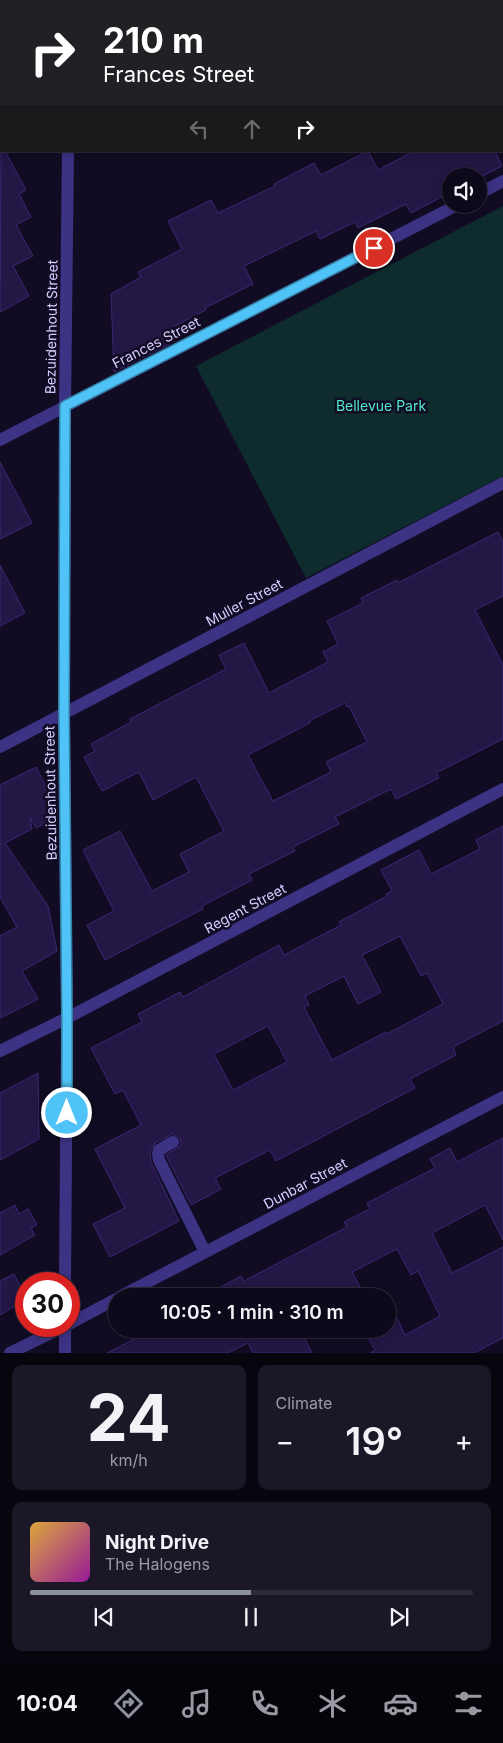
<!DOCTYPE html>
<meta charset="utf-8">
<style>
:root{--surface:#0d091a;--page:#1b1727;--text:#f1f3f6;--muted:#9a9aa2;--line:#2d2a39;--accent:#8c9099}
body{margin:0;font-family:Inter,sans-serif;background:var(--page);color:var(--text);height:100vh;display:flex;flex-direction:column;font-size:19px;white-space:nowrap}
*{box-sizing:border-box;margin:0}
p{font-size:16px;color:var(--muted)}
.icon{flex:none;width:28px;height:28px;fill:none;stroke:currentColor;stroke-width:2;stroke-linecap:round;stroke-linejoin:round}
.map{position:relative;height:1353px;overflow:hidden}
.panel{display:flex;flex-direction:column;gap:12px;padding:12px;background:#07050e;flex:1}
.panel>*{flex:none}
.banner{position:absolute;left:0px;top:0px;width:504px;height:152px;box-shadow:0 2px 12px #0003,0 0 0 1px var(--line);background:#202124;color:#fff;overflow:hidden}
.tools{position:absolute;left:442px;top:168px;display:grid;gap:10px}
.tools a{display:grid;place-items:center;width:45px;height:45px;border-radius:50%;background:var(--surface);box-shadow:0 2px 12px #0003,0 0 0 1px var(--line);font-size:25px}
.speed{position:absolute;left:15px;top:1272px;display:flex;gap:10px;font-size:25px;font-weight:700;text-align:center}
.speed>*{display:grid;place-content:center;width:65px;height:65px;border-radius:50%;background:var(--surface);box-shadow:0 2px 12px #0003,0 0 0 1px var(--line);line-height:1}
.speed .limit{border:8px solid #d22;background:#fff;color:#111}
.pin{position:absolute;display:grid;place-items:center;width:42px;height:42px;color:#fff;margin:-21px;border:2px solid #fff;border-radius:50%;box-shadow:0 1px 5px #0007}
.me{position:absolute;width:55px;margin:-28px;rotate:0deg;stroke-linejoin:round;filter:drop-shadow(0 0 4px #0008)}
.turn{display:flex;align-items:center;gap:18px;height:105px;padding:0 20px;font-size:22px}
.turn .icon{width:65px;height:65px;stroke-width:2.5}
.turn b{display:block;font-size:35px;line-height:42px}
.lanes{display:flex;align-items:center;height:48px;padding:0 20px;background:#0003;justify-content:center;gap:25px;direction:ltr}
.lanes .off{opacity:.35}
.big{font-size:38px;font-weight:600;line-height:1.1}
.panel .tile{flex:1;display:flex;flex-direction:column;justify-content:center;gap:8px;min-width:0;padding:0 18px;border-radius:10px;background:var(--page)}
.panel .dial{align-items:center;gap:0}
.dial b{font-size:65px;line-height:1}
.song{display:flex;align-items:center;gap:15px}
.cover{width:60px;height:60px;border-radius:8px;background:linear-gradient(135deg,hsl(40 70% 55%),hsl(300 70% 35%))}
.played{height:5px;border-radius:2px;background:linear-gradient(90deg,var(--accent) 50%,var(--line) 50%)}
.keys{display:flex;justify-content:space-around;direction:ltr}
.heat{display:flex;justify-content:space-between;align-items:center;font-size:28px;direction:ltr}
.panel .tiles{flex:1;display:grid;gap:12px;grid-template-columns:1fr 1fr}
.tile:last-child{grid-column:span 2}
.trip{position:absolute;left:108px;top:1288px;width:288px;height:50px;border-radius:25px;background:var(--surface);box-shadow:0 2px 12px #0003,0 0 0 1px var(--line);font-weight:600;line-height:50px;text-align:center}
.dock{display:flex;height:80px;justify-content:space-around;align-items:center;background:#05040a;color:var(--muted)}
.dock .icon{width:35px;height:35px}
.dock .active{color:var(--accent)}
.dock b{font-size:22px;color:var(--text)}
.map>svg:first-child{display:block}
</style>
<div class="map">
<svg width="503" height="1353" viewBox="0 0 503 1353">
<rect width="100%" height="100%" fill="#110c23"/>
<path fill="#0e2c2d" d="M503,206v270l-197,102 -110,-212z"/>
<path fill="#231745" stroke="#3c2773" fill-rule="evenodd" d="M1,143v8h4l21,39 -7,4 12,23 -15,8 17,31 -20,10 16,30 -29,16z
M368,151l10,19 36,-19h81l7,15 -23,12v-2h-28v16l-40,21 -5,-9 -48,24 -3,-6 -35,17 -4,-8 -72,35 9,18 -48,24 1,2 -43,22 7,12 -56,28 -3,-78 30,-17 -3,-5 44,-23 -14,-28 43,-21 7,13 57,-27 -1,-2 40,-21 7,12z
M0,462l32,61 -32,16z
M498,532l5,10v54l-28,14 28,55v74l-67,34 3,5 -43,21 -5,-10 -56,28 4,7 -46,23 2,4 -46,23 3,6 -50,26 1,3 -98,51 -18,-35 27,-14 -31,-61 37,-19 32,60 37,-19 -9,-18 44,-23 -28,-54 -43,23 -14,-28 -37,19 -18,-34 11,-6 -4,-7 40,-22 -1,-3 96,-50 -7,-14 25,-12 25,50 59,-31 -5,-10 15,-8 -11,-23 36,-18 -2,-5 36,-18 1,3zM345,703l2,4 2,-1 18,36 -41,20 5,10 -58,29 -25,-46 62,-32 -1,-2z
M0,565l25,48 -25,13z
M36,767l21,41v9l-21,11 -6,-10 2,11 -27,14 43,63 9,45 -35,20 16,28 -38,19v-82l17,-9 -17,-30v-112z
M503,826v195l-50,26 3,8 -46,24 5,9 -139,73 -6,-11 -55,28 6,11 -30,16 -25,-50 14,-9 1,-3 -1,-5 -7,-4 -18,9 -5,9 1,10 28,59 -69,36 -17,-33 32,-16 -30,-59 46,-24 -18,-35 -8,4 -24,-46 51,-26 -4,-8 42,-22 3,5 96,-52 5,10 57,-30 -2,-3 48,-26 -1,-2 6,-3 -11,-21 38,-20 12,24 49,-25 -4,-9zM400,936l21,40 6,-3 16,31 -56,30 -1,-2 -54,28 -28,-53 5,-2 -4,-9 39,-20 14,28 23,-12 -19,-37zM268,1026l19,36 -54,28 -19,-36z
M38,1073l1,66 -39,21v-67z
M503,1138v102l-18,-35 -53,28 20,40 51,-26v91l-29,15h-104l5,-3 -11,-20 22,-1v-11l9,-4 10,21 35,-19 -22,-45 -7,4 -14,-26 -45,23 8,15 -15,8 1,1h-122l-5,-8 22,-12 3,5 103,-54 -3,-5 26,-13 -3,-6 68,-35 -5,-9 20,-11 7,14z
M15,1205l4,9 9,-5 9,16 -6,3 4,7 -35,20v-42z
M14,1274l12,23v3l-26,15v-34z
M154,1329h146l12,24h-59l-5,-10 -20,10h-121z"/>
<g fill="none" stroke-linecap="round" stroke-linejoin="round">
<path stroke="#3d3385" stroke-width="12" d="M67,0v1
M479,194l24,-13
M0,440l459,-236
M0,747l503,-264
M0,1051l67,-33 436,-229
M173,1142l-14,8 -1,4 1,6 46,92
M65,1284l2,-266 -3,-305 1,-307 3,-255
M121,1296l382,-199
M69,1324l47,-25
M65,1326v27
M10,1353l55,-27"/>
<path stroke="#cc54ff" stroke-width="12" d="M260,1l3,-1
M0,135h1"/>
</g>
<g fill="none" stroke-linecap="round" stroke-linejoin="round">
<defs>
<path id="route" d="M67,1113v-95l-3,-305 1,-307 309,-158"/>
</defs>
<use href="#route" stroke="#337fa1" stroke-width="12"/>
<use href="#route" stroke="#4fc3f7" stroke-width="9"/>
</g>
<g text-anchor="middle" dominant-baseline="central" stroke-width="5" stroke-linejoin="round" paint-order="stroke">
<g font-size="14" fill="#d7cdff" stroke="#110c23">
<text transform="translate(51 327) rotate(-89)">Bezuidenhout Street</text>
<text transform="translate(156 342) rotate(-27)">Frances Street</text>
<text transform="translate(244 602) rotate(-28)">Muller Street</text>
<text transform="translate(50 793) rotate(-91)">Bezuidenhout Street</text>
<text transform="translate(245 908) rotate(-28)">Regent Street</text>
<text transform="translate(305 1183) rotate(-28)">Dunbar Street</text>
</g>
<g font-size="14" fill="#51e8cd" stroke="#110c23">
<text x="381" y="405">Bellevue Park</text>
</g>
</g>
</svg>
<div class="tools">
<a><svg class="icon" aria-label="sound" viewBox="0 0 24 24"><path d="M4 9h4l5-4v14l-5-4H4zM17 9q2 3 0 6"/></svg></a>
</div>
<div class="speed"><div class="limit">30</div></div>
<div class="pin" style="left:374px;top:248px;background:#d93025"><svg class="icon" aria-label="arrive" viewBox="0 0 24 24"><path d="M6 21V4h12l-3 4 3 4H6"/></svg></div>
<svg class="me" style="left:67px;top:1113px" viewBox="-20 -20 40 40"><circle r="17" fill="#4fc3f7" stroke="#fff" stroke-width="3"/><path d="M0-11L8 9 0 5-8 9z" fill="#fff"/></svg>
<div class="trip">10:05 · 1 min · 310 m</div>
<div class="banner">
<div class="turn"><svg class="icon" aria-label="right" viewBox="0 0 24 24"><path d="M7 20v-9h11M14 6l5 5-5 5"/></svg><div><b>210 m</b>Frances Street</div></div>
<div class="lanes"><svg class="icon off" aria-label="left" viewBox="0 0 24 24"><path d="M17 20v-9H6M10 6l-5 5 5 5"/></svg><svg class="icon off" aria-label="ahead" viewBox="0 0 24 24"><path d="M12 20V5M6 11l6-6 6 6"/></svg><svg class="icon" aria-label="right" viewBox="0 0 24 24"><path d="M7 20v-9h11M14 6l5 5-5 5"/></svg></div>
</div>
</div>
<section class="panel">
<div class="tiles">
<div class="tile dial"><b>24</b><p>km/h</p></div>
<div class="tile"><p>Climate</p>
<div class="heat"><a>−</a><b class="big">19°</b><a>+</a></div>
</div>
<div class="tile">
<div class="song"><i class="cover"></i><div><b>Night Drive</b><p>The Halogens</p></div></div>
<div class="played"></div>
<div class="keys"><svg class="icon" aria-label="previous" viewBox="0 0 24 24"><path d="M18 5L8 12l10 7zM5 5v14"/></svg><svg class="icon" aria-label="pause" viewBox="0 0 24 24"><path d="M8 5v14M16 5v14"/></svg><svg class="icon" aria-label="next" viewBox="0 0 24 24"><path d="M6 5l10 7-10 7zM19 5v14"/></svg></div>
</div>
</div>
</section>
<nav class="dock">
<b>10:04</b>
<svg class="icon active" aria-label="directions" viewBox="0 0 24 24"><path d="M12 3l9 9-9 9-9-9zM9 14v-3h6M13 9l2 2-2 2"/></svg>
<svg class="icon" aria-label="music" viewBox="0 0 24 24"><path d="M9 18V5l10-2v13"/><circle cx="6" cy="18" r="3"/><circle cx="16" cy="16" r="3"/></svg>
<svg class="icon" aria-label="phone" viewBox="0 0 24 24"><path d="M5 4h4l2 5-3 2q2 4 5 5l2-3 5 2v4C11 20 4 13 5 4z"/></svg>
<svg class="icon" aria-label="climate" viewBox="0 0 24 24"><path d="M12 3v18M4 7l16 10M4 17L20 7"/></svg>
<svg class="icon" aria-label="car" viewBox="0 0 24 24"><path d="M5 17H2v-5l4-1 3-4h7l3 4 3 1v5h-3M9 17h6M6 11h13"/><circle cx="7" cy="17" r="2"/><circle cx="17" cy="17" r="2"/></svg>
<svg class="icon" aria-label="filters" viewBox="0 0 24 24"><path d="M4 7h16M4 17h16"/><circle cx="9" cy="7" r="2"/><circle cx="15" cy="17" r="2"/></svg>
</nav>
